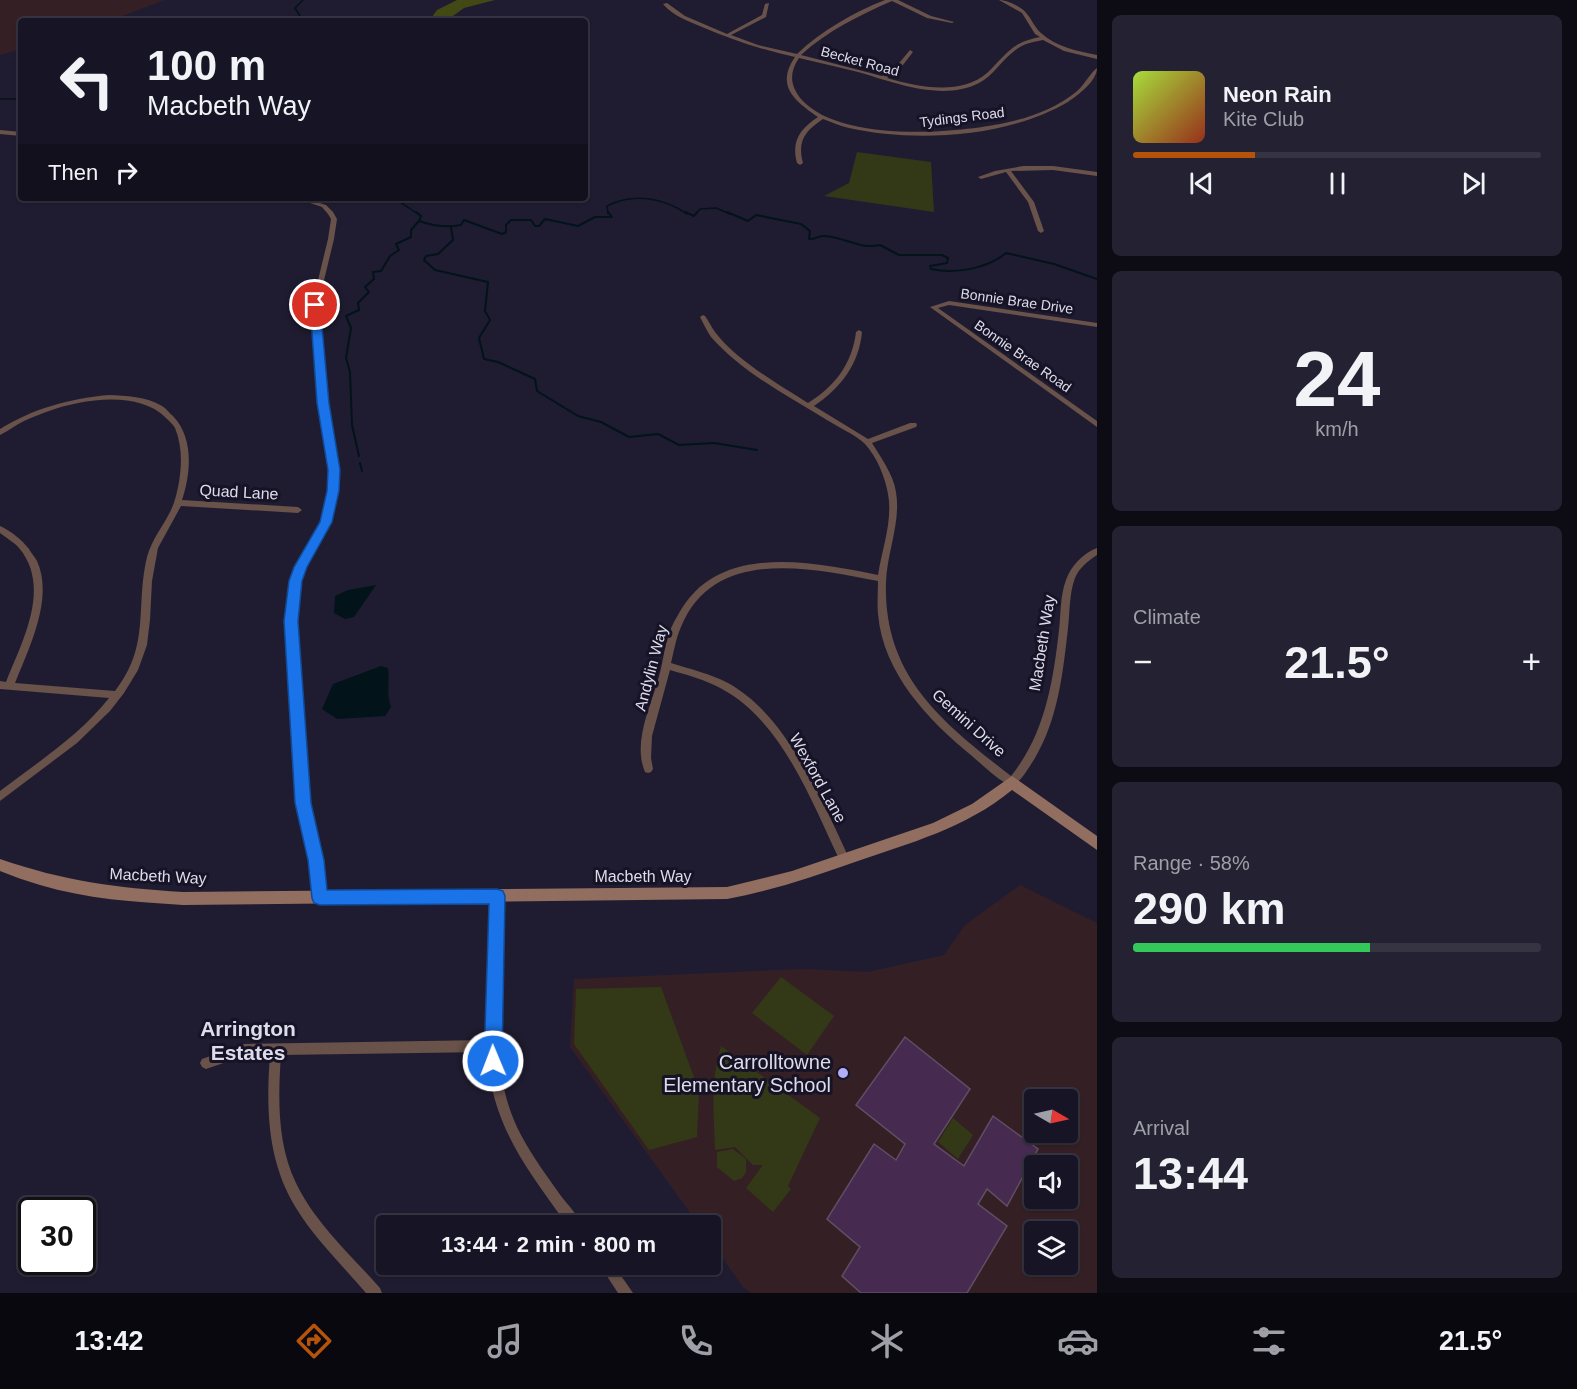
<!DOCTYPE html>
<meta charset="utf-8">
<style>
:root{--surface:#171525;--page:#242232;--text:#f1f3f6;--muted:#9e9fa7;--line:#363442;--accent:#b45309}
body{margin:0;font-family:Helvetica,sans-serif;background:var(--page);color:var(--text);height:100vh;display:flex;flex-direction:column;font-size:22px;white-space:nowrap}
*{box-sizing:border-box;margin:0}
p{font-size:20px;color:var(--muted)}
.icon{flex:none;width:33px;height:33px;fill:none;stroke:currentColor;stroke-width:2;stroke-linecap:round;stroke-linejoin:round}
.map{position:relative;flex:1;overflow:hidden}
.sheet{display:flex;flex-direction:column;gap:15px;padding:15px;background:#0d0c14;width:480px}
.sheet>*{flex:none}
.guide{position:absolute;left:18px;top:18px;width:570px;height:183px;border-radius:6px;box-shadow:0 2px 4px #0004,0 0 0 2px var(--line);background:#171525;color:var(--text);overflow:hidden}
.needle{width:39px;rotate:99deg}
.tools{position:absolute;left:1024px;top:1089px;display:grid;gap:12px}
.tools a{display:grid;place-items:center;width:54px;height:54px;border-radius:6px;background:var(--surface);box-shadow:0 2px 4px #0004,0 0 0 2px var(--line);font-size:30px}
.speed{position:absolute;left:18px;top:1197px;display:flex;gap:12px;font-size:30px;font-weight:700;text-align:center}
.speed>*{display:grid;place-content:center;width:78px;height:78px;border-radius:50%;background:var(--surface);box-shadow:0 2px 4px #0004,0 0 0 2px var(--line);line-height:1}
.speed .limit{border:3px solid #111;border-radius:9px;background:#fff;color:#111}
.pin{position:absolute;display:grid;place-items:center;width:51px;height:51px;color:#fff;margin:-26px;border:3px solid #fff;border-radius:50%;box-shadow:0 2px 6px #0007}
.me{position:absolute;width:66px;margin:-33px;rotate:359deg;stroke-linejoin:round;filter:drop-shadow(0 0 4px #0008)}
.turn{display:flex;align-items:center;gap:21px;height:126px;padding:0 30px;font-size:27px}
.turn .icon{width:78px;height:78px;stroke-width:2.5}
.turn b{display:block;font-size:42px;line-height:51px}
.then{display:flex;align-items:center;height:57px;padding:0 30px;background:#0003;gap:12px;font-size:22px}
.big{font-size:45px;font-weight:800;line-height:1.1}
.sheet .tile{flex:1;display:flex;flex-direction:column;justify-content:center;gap:9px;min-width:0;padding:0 21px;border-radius:9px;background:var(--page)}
.sheet .dial{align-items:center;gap:0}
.dial b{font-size:78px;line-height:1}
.song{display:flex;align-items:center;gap:18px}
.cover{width:72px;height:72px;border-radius:9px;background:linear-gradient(135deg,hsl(80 70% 55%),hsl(10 70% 35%))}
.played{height:6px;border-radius:3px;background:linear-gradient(90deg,var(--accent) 30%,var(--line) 30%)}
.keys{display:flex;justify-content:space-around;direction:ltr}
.heat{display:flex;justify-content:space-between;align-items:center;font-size:33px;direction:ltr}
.charge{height:9px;border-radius:4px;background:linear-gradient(90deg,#34c759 58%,var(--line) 0)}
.trip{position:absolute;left:376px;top:1215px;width:345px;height:60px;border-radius:6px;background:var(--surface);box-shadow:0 2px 4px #0004,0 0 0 2px var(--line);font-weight:800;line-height:60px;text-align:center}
.menu{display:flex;height:96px;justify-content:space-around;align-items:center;background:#09080f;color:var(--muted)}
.menu .icon{width:42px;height:42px}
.menu .current{color:var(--accent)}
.menu b{font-size:27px;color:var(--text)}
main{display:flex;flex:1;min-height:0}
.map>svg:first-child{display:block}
</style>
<main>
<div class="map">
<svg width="1097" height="1293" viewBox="0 0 1097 1293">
<rect width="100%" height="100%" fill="#1f1c31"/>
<path fill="#342024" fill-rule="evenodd" d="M0,0h165l-56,21h-88v28l-21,6z
M1020,885l77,38v370h-346l-8,-6 -32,-45v-16l-12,-1 -129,-178 4,-68 229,-10 65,3 76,-17 21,-30zM1035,1100h33v32h-33zM1035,1166h33v32h-33zM1035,1232h33v32h-33z"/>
<path fill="#333817" d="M857,152l74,10 3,50 -110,-16 25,-13z
M781,977l53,39 -27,39 -55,-42z
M661,987l38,104 -2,46 -48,13 -75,-106 2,-55z
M721,1046l99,72 -32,68 3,3 -18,23 -27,-24 17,-23h-10l-18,-18 -20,3c-1,-37 -5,-68 6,-104z
M953,1118l20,17 -15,24 -20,-17z
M733,1149l13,10v13l-4,6 -8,3 -17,-14v-15z"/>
<path fill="#424915" d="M457,0h38l-31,8 -18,13h-17l8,-11z"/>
<path fill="#02131a" d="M376,585l-22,32 -9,2 -11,-6 1,-17 13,-6z
M381,666l7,2c2,14 -2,25 3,39l-6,9 -48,3 -15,-10 11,-25z"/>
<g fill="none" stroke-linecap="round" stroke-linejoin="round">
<path stroke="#02131a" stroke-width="1.5" d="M303,0l-8,8 8,13
M0,99h21
M394,198l24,16
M608,214l-1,-8c26,-14 57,-8 80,8
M696,214l4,-5 16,-1 14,6"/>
<path stroke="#02131a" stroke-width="2" d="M416,212l5,4 -2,5c14,5 27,7 42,4l3,-5 38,14 4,-2v-7l5,-5h20l4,6h4l6,-7 33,7 17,-9h17l-4,-5
M685,212l9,4 3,-4
M727,212l21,9 8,-6 45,9 9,7 -1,8c6,1 8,-3 14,-3 20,0 36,14 57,9l19,10h43l6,3 -1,5 -17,3 1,3c24,5 56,0 75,-16l48,11 43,15
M451,227l2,13 -15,14 -12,2 -2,4 11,10 53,12 -3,29 5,9 -11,18 5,21 14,3 37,17 2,12 41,25 23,6 28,15 29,-3 21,11 35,-2 43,7
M359,456l-7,-31 -2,-53 -4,-14 5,-30 -5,-12 13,-6 -1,-7 11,-11 -4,-5 9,-8 -1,-7 8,-1 9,-15 9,-6 -3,-6 15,-7v-7l8,-9
M360,463l2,8"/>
</g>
<path fill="#472a50" stroke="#5f4f64" stroke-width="1.5" d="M905,1037l65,52 -36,55 30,22 29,-50 45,33 -31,57 -20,-17 -9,15 29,22 -40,67h-106l-19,-17 18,-29 -33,-28 47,-75 22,16 9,-16 -49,-39z"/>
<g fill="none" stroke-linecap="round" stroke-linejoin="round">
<path fill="#685249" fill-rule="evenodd" d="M885,0h13l33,16 23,6 -2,1 -25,-5 -35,-17c-32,14 -65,30 -91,54l81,21 13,-8 15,-18 3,2 -14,18 -12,8c30,9 74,18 100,-5 20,-19 23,-30 53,-36l-5,-3 -13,-21 -23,-13c8,0 23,7 28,14 5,6 8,14 14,19 15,14 36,18 56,22v4l-33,-8 -21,-11c-11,2 -21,4 -30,12 -12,9 -20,24 -34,31 -37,19 -86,-1 -121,-11 -19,-5 -39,-9 -59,-14 -10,15 -9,27 2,41 39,44 156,35 208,23 23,-5 49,-15 67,-30 8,-6 13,-18 21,-24 0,13 -19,27 -29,34 -60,35 -152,41 -219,26 -9,-2 -17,-6 -26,-9 -18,12 -26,22 -20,44l-3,2 -3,-2c-6,-22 3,-34 21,-46 -23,-16 -43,-31 -23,-60 -32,-7 -63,-17 -93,-30 -14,-6 -29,-11 -39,-23l4,-1 18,13 42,18 35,-19 3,-11 4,-1 -3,14 -35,18 27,10 39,9c24,-23 57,-42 88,-54z
M0,130l21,2v4l-21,-2z
M1023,166h30l44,6v4l-44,-6 -42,1 23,31 10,29 -3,2 -3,-2 -10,-29 -22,-30 -25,7 -3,-2 17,-6z
M295,198h9l22,7 7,7 4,7 -3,20 -16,66 9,98 11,67 -1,21 -7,31 -26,45 -4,14 -5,40 13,182 13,57 4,38 -1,3 -4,2 -4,-2 -1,-3 -4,-38 -13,-57 -11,-182 5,-40 4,-14 26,-45 7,-31 1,-21 -11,-67 -7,-98 16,-66 3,-20 -3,-5 -6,-7z
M949,301l148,22v4l-148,-22 -11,3 159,113v6l-167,-120z
M703,315l2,1c4,5 6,11 10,16 20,27 64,53 93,71 27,-17 44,-39 48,-71l3,-2 3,2c-3,32 -21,56 -48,74l54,33 42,-16h6l1,2 -1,2 -44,16c7,11 15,23 20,35 14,34 -5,70 -6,104 -3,95 57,141 125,194 34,-42 42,-94 48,-146 2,-17 1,-34 7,-50 5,-14 17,-27 31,-32v7c-9,6 -18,13 -22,23 -6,16 -5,34 -7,50 -5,45 -10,91 -33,130 -6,9 -13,23 -23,28 -15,-6 -28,-20 -40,-30 -44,-36 -89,-83 -94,-142 -1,-11 0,-22 0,-33 -67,-13 -164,-35 -197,46 -5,11 -7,24 -10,36 19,6 40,11 57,20 60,33 94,118 122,177l-1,3 -4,2 -4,-2c-29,-60 -58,-141 -119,-174 -16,-9 -35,-14 -52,-19l-18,66 -1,22 2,11 -2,3 -3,1 -3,-1c-12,-28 4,-62 12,-89 7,-20 7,-43 17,-61 5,-9 11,-20 18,-27 44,-50 130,-31 186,-20 4,-26 15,-55 10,-81 -3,-17 -11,-37 -23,-50 -9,-9 -31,-19 -43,-27 -38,-23 -81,-46 -111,-80 -4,-6 -8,-14 -11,-20z
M108,395c18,1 38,1 54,11 4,2 7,7 11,10 21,22 18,57 9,84l116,7 4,3 -4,3 -117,-7 -23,42 -6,33 -2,39 -3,25 -9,25 -14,23 -14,18 -33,32 -77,58v-10c38,-29 79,-55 109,-93l-109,-9v-8l6,1c16,-40 46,-95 13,-134 -5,-6 -13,-10 -19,-15v-7c11,5 22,14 29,23 2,4 6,8 8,12 17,37 -8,87 -22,122l100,8c36,-46 20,-84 32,-134 5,-18 15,-29 23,-45 5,-9 7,-20 9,-30 3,-18 3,-37 -4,-54 -2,-4 -6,-7 -9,-10 -27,-28 -84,-19 -117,-7 -8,3 -17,6 -25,10 -8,4 -16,10 -24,14v-6c34,-21 69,-30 108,-34z
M497,891l4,2 1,3c-3,75 -18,170 19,239 11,21 26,41 40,61 7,9 17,19 21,30h-14c-41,-57 -77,-101 -81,-174l-206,3c-3,43 -4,89 15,128 19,40 55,72 84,105l2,5h-16c-24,-28 -51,-54 -70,-85 -29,-47 -30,-100 -26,-153l-26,1 -38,13 -4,-2 -2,-4 2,-4 42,-15 242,-4v-35l6,-109 1,-3z
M599,1264h14l20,29h-15z"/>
<path fill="#916e5f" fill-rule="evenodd" d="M1012,776l85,60v14l-85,-60c-46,38 -102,53 -157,72 -42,15 -84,29 -128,37l-544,6c-48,-3 -97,-6 -143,-20 -14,-4 -27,-9 -40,-14v-12c64,22 116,29 183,33l544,-5 65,-16 141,-48 39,-19z"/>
</g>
<path fill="#1a73e8" stroke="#114b97" stroke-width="1.5" d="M315,302l5,3 9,98 11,67 -1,21 -7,31 -25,45 -5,14 -4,40 13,182 13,57 3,30 170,-1 6,2 2,5 -3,165 -2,6 -7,3 -6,-3 -3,-6 5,-157 -169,1 -6,-2 -2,-5 -4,-38 -13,-57 -11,-182 5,-40 5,-14 26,-45 7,-31 1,-21 -11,-67 -7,-98z"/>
<circle fill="#b2adf9" stroke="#161327" stroke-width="2" cx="843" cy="1073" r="6"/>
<g text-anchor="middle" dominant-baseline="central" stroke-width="6" stroke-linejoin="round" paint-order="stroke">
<g font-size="14" fill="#dddcea" stroke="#161327">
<text transform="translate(860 61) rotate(15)">Becket Road</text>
<text transform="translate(962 117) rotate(-7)">Tydings Road</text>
<text transform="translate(1017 301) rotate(8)">Bonnie Brae Drive</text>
<text transform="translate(1023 356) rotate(35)">Bonnie Brae Road</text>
</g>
<g font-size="16" fill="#dddcea" stroke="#161327">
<text transform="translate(239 492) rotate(3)">Quad Lane</text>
<text transform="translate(1042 643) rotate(-81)">Macbeth Way</text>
<text transform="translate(651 668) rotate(-75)">Andylin Way</text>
<text transform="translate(969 723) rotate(42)">Gemini Drive</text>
<text transform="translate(818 778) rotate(61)">Wexford Lane</text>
<text transform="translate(158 876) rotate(3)">Macbeth Way</text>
<text x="643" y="876">Macbeth Way</text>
</g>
<g font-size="20" fill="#dddcea" stroke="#161327" text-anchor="end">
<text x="831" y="1062">Carrolltowne<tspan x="831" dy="23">Elementary School</tspan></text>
</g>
<g font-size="21" font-weight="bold" fill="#dddcea" stroke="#161327">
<text x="248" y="1028">Arrington<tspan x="248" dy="24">Estates</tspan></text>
</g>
</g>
</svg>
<div class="tools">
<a><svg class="needle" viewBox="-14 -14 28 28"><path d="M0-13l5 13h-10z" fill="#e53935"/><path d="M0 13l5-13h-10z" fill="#9e9fa7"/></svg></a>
<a><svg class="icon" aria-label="sound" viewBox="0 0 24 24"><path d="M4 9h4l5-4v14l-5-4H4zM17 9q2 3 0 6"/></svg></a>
<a><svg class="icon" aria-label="layers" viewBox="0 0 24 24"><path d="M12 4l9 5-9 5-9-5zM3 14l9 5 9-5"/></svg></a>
</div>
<div class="speed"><div class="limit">30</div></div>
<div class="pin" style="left:315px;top:305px;background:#d93025"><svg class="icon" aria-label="arrive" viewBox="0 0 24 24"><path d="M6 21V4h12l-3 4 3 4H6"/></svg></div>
<svg class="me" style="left:493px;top:1061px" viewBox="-20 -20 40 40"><circle r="17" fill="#1a73e8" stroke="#fff" stroke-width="3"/><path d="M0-11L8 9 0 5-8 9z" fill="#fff"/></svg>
<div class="trip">13:44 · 2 min · 800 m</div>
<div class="guide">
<div class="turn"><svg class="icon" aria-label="left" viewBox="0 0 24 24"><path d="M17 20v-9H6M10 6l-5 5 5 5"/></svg><div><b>100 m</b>Macbeth Way</div></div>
<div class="then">Then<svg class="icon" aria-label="right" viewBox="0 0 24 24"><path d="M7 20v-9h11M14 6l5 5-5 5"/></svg></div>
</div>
</div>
<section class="sheet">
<div class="tile">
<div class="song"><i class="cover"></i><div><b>Neon Rain</b><p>Kite Club</p></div></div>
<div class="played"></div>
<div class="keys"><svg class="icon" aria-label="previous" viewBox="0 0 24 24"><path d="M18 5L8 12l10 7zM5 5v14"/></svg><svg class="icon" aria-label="pause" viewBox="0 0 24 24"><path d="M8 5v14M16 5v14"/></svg><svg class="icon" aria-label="next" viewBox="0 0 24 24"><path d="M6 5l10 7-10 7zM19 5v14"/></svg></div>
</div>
<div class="tile dial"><b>24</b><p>km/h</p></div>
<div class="tile"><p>Climate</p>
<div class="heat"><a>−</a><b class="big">21.5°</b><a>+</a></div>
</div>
<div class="tile"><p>Range · 58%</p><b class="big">290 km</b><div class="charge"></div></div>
<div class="tile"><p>Arrival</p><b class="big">13:44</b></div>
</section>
</main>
<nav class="menu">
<b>13:42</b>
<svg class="icon current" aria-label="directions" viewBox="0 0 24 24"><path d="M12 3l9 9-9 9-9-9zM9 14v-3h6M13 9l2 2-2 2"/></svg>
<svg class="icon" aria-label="music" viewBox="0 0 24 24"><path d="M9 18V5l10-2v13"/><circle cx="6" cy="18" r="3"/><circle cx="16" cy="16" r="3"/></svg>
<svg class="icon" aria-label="phone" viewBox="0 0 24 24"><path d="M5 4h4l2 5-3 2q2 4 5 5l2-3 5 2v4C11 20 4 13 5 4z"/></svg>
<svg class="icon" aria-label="climate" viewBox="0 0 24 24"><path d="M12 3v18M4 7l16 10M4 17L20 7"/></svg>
<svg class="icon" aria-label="car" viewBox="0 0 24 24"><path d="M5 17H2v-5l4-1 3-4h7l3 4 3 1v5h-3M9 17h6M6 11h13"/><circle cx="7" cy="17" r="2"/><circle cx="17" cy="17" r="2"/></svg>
<svg class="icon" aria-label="filters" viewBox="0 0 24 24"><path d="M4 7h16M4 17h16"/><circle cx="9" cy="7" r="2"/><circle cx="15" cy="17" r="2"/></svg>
<b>21.5°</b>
</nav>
